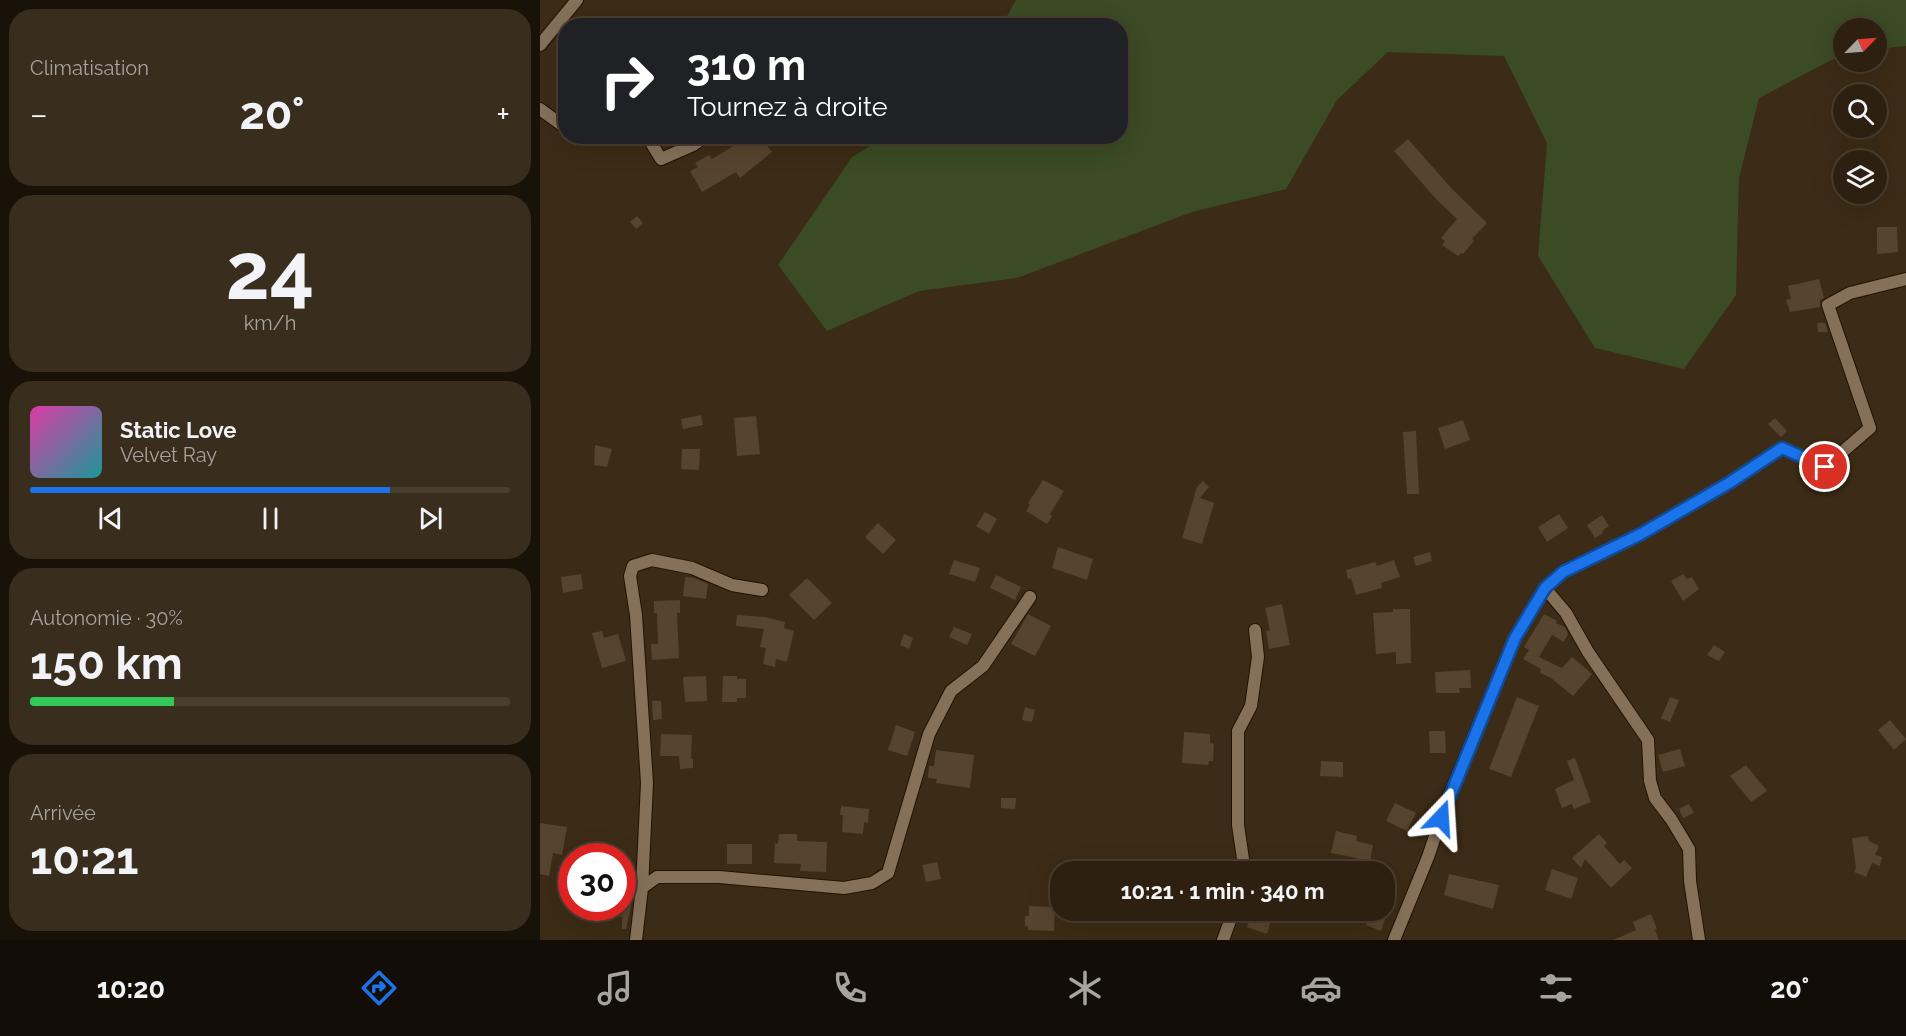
<!DOCTYPE html>
<html lang="fr">
<meta charset="utf-8">
<style>
:root{--surface:#2d2010;--page:#392d1e;--text:#f1f3f6;--muted:#a7a39f;--line:#483e30;--accent:#1a73e8}
body{margin:0;font-family:Raleway,sans-serif;background:var(--page);color:var(--text);height:100vh;display:flex;flex-direction:column;font-size:22px;white-space:nowrap}
*{box-sizing:border-box;margin:0}
p{font-size:20px;color:var(--muted)}
.icon{flex:none;width:33px;height:33px;fill:none;stroke:currentColor;stroke-width:2;stroke-linecap:round;stroke-linejoin:round}
.map{position:relative;flex:1;overflow:hidden}
.side{display:flex;flex-direction:column;gap:9px;padding:9px;background:#191209;width:540px}
.side>*{flex:none}
.top-card{position:absolute;left:18px;top:18px;width:570px;height:126px;border-radius:24px;box-shadow:0 6px 24px #0002,0 0 0 2px var(--line);background:#202124;color:#fff;overflow:hidden}
.needle{width:39px;rotate:65deg}
.buttons{position:absolute;left:1293px;top:18px;display:grid;gap:12px}
.buttons a{display:grid;place-items:center;width:54px;height:54px;border-radius:50%;background:var(--surface);box-shadow:0 6px 24px #0002,0 0 0 2px var(--line);font-size:30px}
.speed{position:absolute;left:18px;top:843px;display:flex;gap:12px;font-size:30px;font-weight:700;text-align:center}
.speed>*{display:grid;place-content:center;width:78px;height:78px;border-radius:50%;background:var(--surface);box-shadow:0 6px 24px #0002,0 0 0 2px var(--line);line-height:1}
.speed .limit{border:9px solid #d22;background:#fff;color:#111}
.pin{position:absolute;display:grid;place-items:center;width:51px;height:51px;color:#fff;margin:-26px;border:3px solid #fff;border-radius:50%;box-shadow:0 2px 6px #0007}
.me{position:absolute;width:66px;margin:-33px;rotate:20deg;stroke-linejoin:round;filter:drop-shadow(0 0 4px #0008)}
.turn{display:flex;align-items:center;gap:21px;height:126px;padding:0 30px;font-size:27px}
.turn .icon{width:78px;height:78px;stroke-width:2.5}
.turn b{display:block;font-size:42px;line-height:51px}
.big{font-size:45px;font-weight:700;line-height:1.1}
.side .widget{flex:1;display:flex;flex-direction:column;justify-content:center;gap:9px;min-width:0;padding:0 21px;border-radius:24px;background:var(--page)}
.side .dial{align-items:center;gap:0}
.dial b{font-size:78px;line-height:1}
.song{display:flex;align-items:center;gap:18px}
.cover{width:72px;height:72px;border-radius:9px;background:linear-gradient(135deg,hsl(320 70% 55%),hsl(180 70% 35%))}
.played{height:6px;border-radius:3px;background:linear-gradient(90deg,var(--accent) 75%,var(--line) 75%)}
.keys{display:flex;justify-content:space-around;direction:ltr}
.heat{display:flex;justify-content:space-between;align-items:center;font-size:33px;direction:ltr}
.charge{height:9px;border-radius:4px;background:linear-gradient(90deg,#34c759 30%,var(--line) 0)}
.trip{position:absolute;left:510px;top:861px;width:345px;height:60px;border-radius:24px;background:var(--surface);box-shadow:0 6px 24px #0002,0 0 0 2px var(--line);font-weight:700;line-height:60px;text-align:center}
.dock{display:flex;height:96px;justify-content:space-around;align-items:center;background:#120d06;color:var(--muted)}
.dock .icon{width:42px;height:42px}
.dock .current{color:var(--accent)}
.dock b{font-size:27px;color:var(--text)}
main{display:flex;flex:1;min-height:0}
.map>svg:first-child{display:block}
</style>
<main>
<section class="side">
<div class="widget"><p>Climatisation</p>
<div class="heat"><a>−</a><b class="big">20°</b><a>+</a></div>
</div>
<div class="widget dial"><b>24</b><p>km/h</p></div>
<div class="widget">
<div class="song"><i class="cover"></i><div><b>Static Love</b><p>Velvet Ray</p></div></div>
<div class="played"></div>
<div class="keys"><svg class="icon" aria-label="previous" viewBox="0 0 24 24"><path d="M18 5L8 12l10 7zM5 5v14"/></svg><svg class="icon" aria-label="pause" viewBox="0 0 24 24"><path d="M8 5v14M16 5v14"/></svg><svg class="icon" aria-label="next" viewBox="0 0 24 24"><path d="M6 5l10 7-10 7zM19 5v14"/></svg></div>
</div>
<div class="widget"><p>Autonomie · 30%</p><b class="big">150 km</b><div class="charge"></div></div>
<div class="widget"><p>Arrivée</p><b class="big">10:21</b></div>
</section>
<div class="map">
<svg width="1366" height="940" viewBox="0 0 1366 940">
<rect width="100%" height="100%" fill="#3c2b16"/>
<path fill="#3a4b25" d="M476,0h890v46l-29,3 -1,-21h-32l-1,26 -84,44 -20,80 -3,117 -52,74 -89,-21 -57,-92 9,-113 -43,-87 -116,-4 -51,48 -51,89 -94,23 -175,66 -98,13 -92,40 -49,-66 74,-108 33,-20 235,-1v-110l-118,-1z"/>
<path fill="#57442e" d="M200,136h19l13,16 -32,26 -4,-6 -34,20 -12,-21 8,-4 -3,-4 14,-8 3,4 23,-14 -3,-3z
M868,139l44,50 35,34 -15,16 2,2 -11,13 -2,-1 -3,3 -16,-11 3,-4 -4,-3 16,-19 -20,-19 -43,-49z
M97,216l6,7 -7,6 -6,-7z
M1337,227h20l1,25 -21,2z
M1279,279l5,19 -4,2v7l-30,5 -4,-12 5,-1 -3,-13z
M1277,323h8l3,9h-10z
M161,415l2,10 -20,4 -2,-10z
M216,416l4,38 -23,2 -3,-38z
M1235,418l12,13 -6,6 -13,-13z
M923,420l7,20 -25,9 -7,-21z
M876,431l3,63h-12l-4,-62z
M55,445l17,4 -5,18 -13,-2z
M142,449h18l-1,21 -18,-1z
M503,480l21,11 -14,23 2,2 -5,8 -21,-13 4,-6 -2,-2z
M663,481l6,6 -9,11 14,5 -12,41 -20,-6 15,-51z
M445,512l12,7 -8,15 -13,-8z
M1019,514l9,14 -21,14 -9,-15z
M1062,515l7,11 -7,5 1,2 -8,5 -8,-13z
M338,523l18,17 -13,14 -18,-17z
M518,547l35,12 -6,21 -35,-12z
M890,552l2,9 -16,5 -3,-9z
M414,560l26,8 -5,14 -26,-8z
M854,560l6,17 -19,6 1,5 -26,7 -5,-17 -3,1 -2,-9 29,-8 2,4z
M41,574l2,15 -20,4 -2,-16z
M1143,574l4,5 5,-2 7,12 -16,12 -12,-20z
M456,575l25,12 -6,13 -25,-12z
M145,577l9,1 14,6 -2,15 -23,-3z
M267,578l25,25 -18,17 -25,-25z
M140,600v13h-3l2,45 -27,2 -1,-16h7l-1,-31h-3v-12z
M742,604l8,41 -21,4 -3,-18 4,-1 -5,-22z
M853,609h17l1,54 -15,1v-12l-20,2 -3,-41 20,-1z
M488,614l23,12 -16,30 -24,-12z
M1004,614l13,7 -1,2 9,4 3,7 -4,8 -12,-7 -13,22 23,11 10,-11 20,17 -19,22 -22,-18 -11,-5 1,-4 -18,-10 6,-9 -5,-3z
M197,615l28,2 20,5 -1,6 10,3 -7,31 -11,-3 -1,8 -12,-3 3,-16 -6,-1 4,-18 -28,-3z
M414,627l18,7 -5,11 -18,-8z
M62,631l2,7 14,-4 8,27 -24,7 -10,-35z
M364,634l9,4 -4,11 -9,-4z
M1174,645l11,7 -6,9 -12,-6z
M930,670l1,18h-12l1,5h-24l-1,-21z
M166,676l1,25 -22,1 -2,-25z
M183,676h14v3h9v19h-9v4h-15z
M977,697l22,9 -28,71 -22,-8z
M1130,697l9,3 -9,22 -9,-4z
M112,701h9l1,18 -9,1z
M485,707l10,3 -3,12 -10,-2z
M1350,720l16,19 -12,11 -16,-20z
M356,725l19,7 -8,24 -19,-6z
M889,731h16l1,22h-16z
M644,732l26,2v9l4,1 -1,17h-4l-1,4 -26,-2z
M121,734l31,1 -1,24h2v9l-13,1 -1,-13h-19z
M1140,749l5,17 -22,6 -5,-17z
M396,750l38,5 -4,33 -34,-5 1,-4 -9,-1 1,-12h5z
M1035,758l16,44 -17,7 -2,-5 -10,4 -7,-19 19,-9 -7,-19z
M781,761l22,1v15l-23,-1z
M1206,765l21,26 -16,11 -21,-26z
M461,798h15l-1,11 -14,-1z
M855,803l21,10 -9,18 -21,-10z
M1149,804l5,9 -11,5 -4,-9z
M301,806l28,3 -1,14 -4,-1 -1,12 -21,-2 1,-17h-3z
M0,823l27,4 -5,28 -9,-2 -4,23 -9,-2z
M796,831l21,5 -1,5 17,4 -5,27h-14l3,-14 -26,-5z
M239,834h18v7l30,1 -1,30 -26,-1 1,-7 -27,-1 1,-20 3,1z
M1059,834l8,9 -3,3 16,18 4,-4 8,8 -21,20 -26,-29 -4,9 -9,-10z
M1328,836l1,5 10,5 -4,9 7,2 -2,9 -8,-3 -6,14 -12,-5 2,-4 -4,-30z
M187,844h25v20h-25z
M397,862l4,17 -15,3 -4,-17z
M1012,869l26,9 -7,21 -26,-9z
M909,874l50,11 -6,24 -49,-14z
M82,900l10,2 -6,27h-4v-12l-23,-6v-3h23z
M489,906l26,1 -1,24 -26,-1v-4h-3v-10h4z
M642,910h32l-2,11 -30,-6z
M712,910h22l-7,24 -20,-7z
M831,910h17l-7,21 -15,-6z
M1111,914l6,15 -2,1 4,10h-46l23,-10 -3,-8z"/>
<g fill="none" stroke-linecap="round" stroke-linejoin="round">
<defs>
<path id="minor" d="M0,45l37,-45
M0,109l26,19
M107,136l14,23 32,-14 13,-9
M1005,588l21,25 22,39 60,88 2,41 5,17 16,21 18,30 1,32 9,59
M701,872l2,-13 -5,-34v-94l13,-25 7,-49 -3,-27
M102,888l15,-11h62l125,11 28,-5 16,-10 41,-139 22,-43 32,-25 47,-69
M96,940l6,-52 5,-105 -11,-168 -6,-39 3,-10 19,-6 40,8 40,17 30,5
M683,940l11,-30
M854,940l34,-83 20,-59 67,-160 30,-50 18,-17 78,-37 88,-51 53,-35 43,19 45,-39 -42,-123 22,-12 56,-14"/>
</defs>
<use href="#minor" stroke="#231301" stroke-width="14"/>
<use href="#minor" stroke="#85715a" stroke-width="12"/>
</g>
<g fill="none" stroke-linecap="round" stroke-linejoin="round">
<defs>
<path id="route" d="M901,818l74,-180 30,-50 18,-16 78,-38 88,-51 53,-35 43,19"/>
</defs>
<use href="#route" stroke="#114b97" stroke-width="15"/>
<use href="#route" stroke="#1a73e8" stroke-width="10"/>
</g>
</svg>
<div class="buttons">
<a><svg class="needle" viewBox="-14 -14 28 28"><path d="M0-13l5 13h-10z" fill="#e53935"/><path d="M0 13l5-13h-10z" fill="#a7a39f"/></svg></a>
<a><svg class="icon" aria-label="search" viewBox="0 0 24 24"><circle cx="10" cy="10" r="6"/><path d="M15 15l6 6"/></svg></a>
<a><svg class="icon" aria-label="layers" viewBox="0 0 24 24"><path d="M12 4l9 5-9 5-9-5zM3 14l9 5 9-5"/></svg></a>
</div>
<div class="speed"><div class="limit">30</div></div>
<div class="pin" style="left:1285px;top:467px;background:#d93025"><svg class="icon" aria-label="arrive" viewBox="0 0 24 24"><path d="M6 21V4h12l-3 4 3 4H6"/></svg></div>
<svg class="me" style="left:901px;top:818px" viewBox="-20 -20 40 40"><path d="M0-17L14 15 0 8-14 15z" fill="#1a73e8" stroke="#fff" stroke-width="4"/></svg>
<div class="trip">10:21 · 1 min · 340 m</div>
<div class="top-card">
<div class="turn"><svg class="icon" aria-label="right" viewBox="0 0 24 24"><path d="M7 20v-9h11M14 6l5 5-5 5"/></svg><div><b>310 m</b>Tournez à droite</div></div>
</div>
</div>
</main>
<nav class="dock">
<b>10:20</b>
<svg class="icon current" aria-label="directions" viewBox="0 0 24 24"><path d="M12 3l9 9-9 9-9-9zM9 14v-3h6M13 9l2 2-2 2"/></svg>
<svg class="icon" aria-label="music" viewBox="0 0 24 24"><path d="M9 18V5l10-2v13"/><circle cx="6" cy="18" r="3"/><circle cx="16" cy="16" r="3"/></svg>
<svg class="icon" aria-label="phone" viewBox="0 0 24 24"><path d="M5 4h4l2 5-3 2q2 4 5 5l2-3 5 2v4C11 20 4 13 5 4z"/></svg>
<svg class="icon" aria-label="climate" viewBox="0 0 24 24"><path d="M12 3v18M4 7l16 10M4 17L20 7"/></svg>
<svg class="icon" aria-label="car" viewBox="0 0 24 24"><path d="M5 17H2v-5l4-1 3-4h7l3 4 3 1v5h-3M9 17h6M6 11h13"/><circle cx="7" cy="17" r="2"/><circle cx="17" cy="17" r="2"/></svg>
<svg class="icon" aria-label="filters" viewBox="0 0 24 24"><path d="M4 7h16M4 17h16"/><circle cx="9" cy="7" r="2"/><circle cx="15" cy="17" r="2"/></svg>
<b>20°</b>
</nav>
